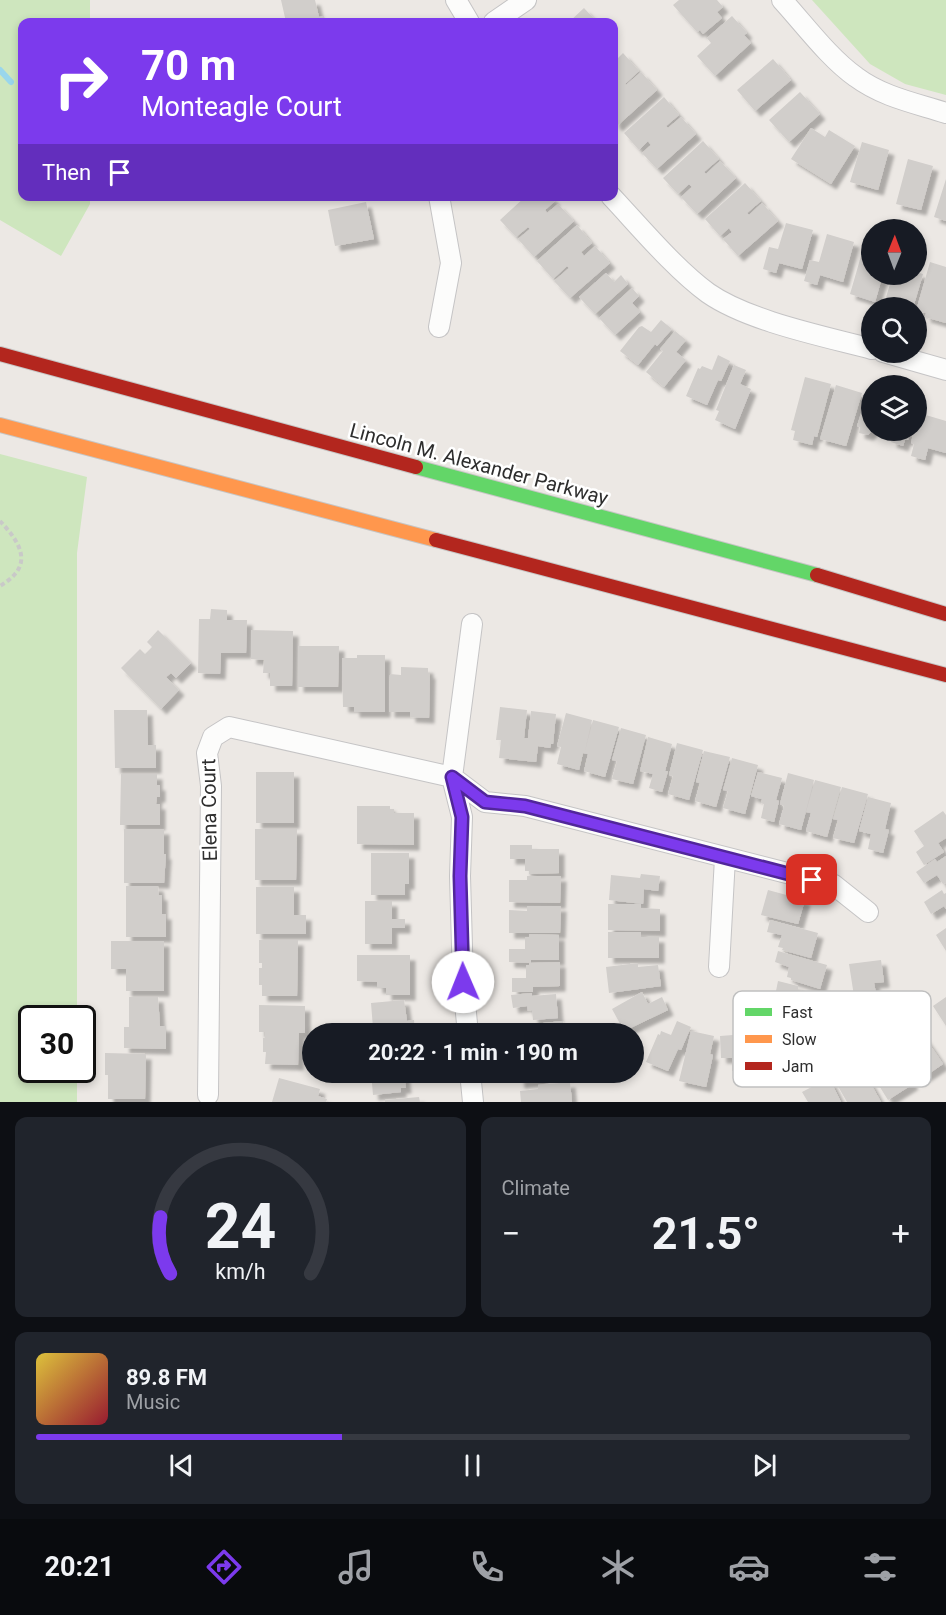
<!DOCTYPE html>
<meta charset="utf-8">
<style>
:root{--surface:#171b24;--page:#20242c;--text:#f1f3f6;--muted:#9ea1a6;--line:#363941;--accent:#7c3aed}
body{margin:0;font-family:Roboto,sans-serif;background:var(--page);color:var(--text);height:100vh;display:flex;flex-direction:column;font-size:22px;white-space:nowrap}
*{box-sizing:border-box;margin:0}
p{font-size:20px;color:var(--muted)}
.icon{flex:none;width:33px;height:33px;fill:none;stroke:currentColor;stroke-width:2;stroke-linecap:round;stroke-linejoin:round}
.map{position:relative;height:1102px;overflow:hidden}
.drawer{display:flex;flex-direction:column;gap:15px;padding:15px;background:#0d0f14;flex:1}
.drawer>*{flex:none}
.banner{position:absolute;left:18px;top:18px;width:600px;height:183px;border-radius:12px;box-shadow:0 3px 9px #0003;background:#7c3aed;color:#fff;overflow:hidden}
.needle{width:39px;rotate:1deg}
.buttons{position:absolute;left:861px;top:219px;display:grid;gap:12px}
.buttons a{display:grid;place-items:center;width:66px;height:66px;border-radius:50%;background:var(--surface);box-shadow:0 3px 9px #0003;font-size:30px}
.speed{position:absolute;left:18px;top:1005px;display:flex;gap:12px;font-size:30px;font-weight:700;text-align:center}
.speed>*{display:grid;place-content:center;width:78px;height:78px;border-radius:50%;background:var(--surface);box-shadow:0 3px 9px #0003;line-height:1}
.speed .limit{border:3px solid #111;border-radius:9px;background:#fff;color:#111}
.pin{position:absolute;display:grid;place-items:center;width:51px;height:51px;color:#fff;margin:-26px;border-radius:12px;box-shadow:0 3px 9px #0006}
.me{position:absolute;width:66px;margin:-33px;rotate:359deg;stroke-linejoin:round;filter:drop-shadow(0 0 4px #0008)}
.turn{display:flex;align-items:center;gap:21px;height:126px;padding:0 24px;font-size:27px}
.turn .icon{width:78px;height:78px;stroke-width:2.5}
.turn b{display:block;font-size:42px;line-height:51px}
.then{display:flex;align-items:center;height:57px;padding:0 24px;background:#0003;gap:12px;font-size:22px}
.big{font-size:45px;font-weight:700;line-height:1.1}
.drawer .widget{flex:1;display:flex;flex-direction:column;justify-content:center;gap:9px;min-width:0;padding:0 21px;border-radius:12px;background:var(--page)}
.drawer .dial{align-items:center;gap:0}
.dial svg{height:156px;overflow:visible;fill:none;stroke:var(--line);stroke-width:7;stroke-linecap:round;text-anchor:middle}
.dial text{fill:var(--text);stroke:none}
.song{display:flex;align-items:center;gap:18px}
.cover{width:72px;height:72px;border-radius:9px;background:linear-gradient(135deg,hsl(50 70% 55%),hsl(350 70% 35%))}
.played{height:6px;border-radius:3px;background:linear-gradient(90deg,var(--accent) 35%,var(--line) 35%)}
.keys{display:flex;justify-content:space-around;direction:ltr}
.heat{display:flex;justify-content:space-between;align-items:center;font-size:33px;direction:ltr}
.drawer .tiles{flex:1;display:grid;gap:15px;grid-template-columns:1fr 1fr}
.widget:last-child{grid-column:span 2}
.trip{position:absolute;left:302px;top:1023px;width:342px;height:60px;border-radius:30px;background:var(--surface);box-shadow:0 3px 9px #0003;font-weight:700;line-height:60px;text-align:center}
.dock{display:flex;height:96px;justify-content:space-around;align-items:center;background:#090b0e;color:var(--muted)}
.dock .icon{width:42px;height:42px}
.dock .selected{color:var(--accent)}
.dock b{font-size:27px;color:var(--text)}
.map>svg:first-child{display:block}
</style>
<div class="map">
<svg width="946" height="1102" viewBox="0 0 946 1102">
<defs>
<filter id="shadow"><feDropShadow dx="5.5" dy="5.5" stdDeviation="1.5" flood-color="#0004"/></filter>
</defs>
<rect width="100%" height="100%" fill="#ece8e4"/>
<path fill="#cee6be" d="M0,0h90v22h-68v174l68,1v7l-29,52 -61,-36z
M812,0h134v95l-41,-11 -35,-20z
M0,454l87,23 -10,76v465h-45v52h45v32h-77z"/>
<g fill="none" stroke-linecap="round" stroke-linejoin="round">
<path stroke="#99d6ec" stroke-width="6" d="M0,70l11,12"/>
</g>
<path fill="#d1cecb" filter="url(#shadow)" d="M281,0h34l4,17 5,-1 2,6h-40z
M679,0h38l6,7 -6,5 5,6 -19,16 -3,-4 -3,2 -24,-27z
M584,8l13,14h-28z
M732,16l15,17 -3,2 7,8 -36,33 -18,-20 14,-13 -4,-5z
M623,53l16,18 -14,13 1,1 15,-13 16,18 -40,36 -3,-4v-60z
M773,59l18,21 -36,31 -18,-21z
M800,92l20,22 -31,28 -20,-22z
M664,97l15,18 -13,11 2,2 13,-11 15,17 -39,35 -15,-16 9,-8 -3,-4 -9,9 -15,-17z
M811,128l14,9 4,-7 26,16 -24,38 -40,-25z
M703,141l16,18 -15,13 2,2 14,-13 16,17 -39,36 -16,-17 11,-10 -3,-3 -11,10 -15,-16z
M862,142l27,8 -11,40 -28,-8z
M908,159l25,7 -12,44 -25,-6z
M946,179v42l-12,-4z
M745,183l16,18 -14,12 2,2 13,-12 16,18 -40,35 -15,-17 9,-7 -3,-4 -9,8 -15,-17z
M526,196h25l4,5 -10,9 2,3 11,-9 16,17 -40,36 -16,-18 12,-10 -2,-2 -12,10 -16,-17z
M366,202l8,37 -39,7 -7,-36z
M786,223l27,7 -11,39 -23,-6 -3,10 -13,-4 6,-22 9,2z
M577,225l15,18 -11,9 3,4 11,-10 15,17 -40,35 -16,-17 15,-13 -2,-2 -14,13 -16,-18z
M827,234l27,8 -11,40 -23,-7 -3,10 -13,-4 6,-21 9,2z
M861,256l11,3v15h11l-8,28 -25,-8z
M930,262l16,5v56l-21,-6 1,-4 -10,-2z
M916,272l7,2 -10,34h-18l-11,-4 9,-30h23z
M606,273l8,9 7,-7 7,9 -33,30 -16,-17z
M632,288l7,8 -7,7 8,9 -25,23 -16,-17z
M661,320l11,9 -15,17 -2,-2 -17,21 -18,-14 19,-24 3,-1 9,6z
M675,331l11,9 -10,12 10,8 -22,27 -18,-15 17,-21 -3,-2z
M718,355l12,6 -9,20 -3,-1 -11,25 -21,-9 12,-28 2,1 2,-3 10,4z
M734,365l12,5 -6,14 11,5 -16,40 -20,-9 4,-9 -3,-1z
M805,377l26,7 -14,53 -3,-1 -2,9 -19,-5 2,-9 -4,-1z
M836,385l26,8 -16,53 -26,-7z
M866,398l6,2v31l-4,4 -9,-2 1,-6 -3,-1z
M919,413l27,8v32l-18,-5 -3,12 -14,-4 3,-12 -3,-1 3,-13h2z
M874,430h36l-2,10h-3l-2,6 -12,-4 2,-6z
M211,609l16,1v10h20l-1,33h-25l-1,21 -22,-1 1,-54h11z
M158,630l33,33 -15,15 -5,-5 -5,4 13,13 -18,19 -40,-41 19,-19 5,5 7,-7 -5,-5z
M251,630l42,1 -1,55h-22v-13h-7l1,-13 -13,-1z
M298,646h41l-1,41h-40z
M357,655h28v57h-31v-5h-11l-1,-49h15z
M401,667l27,1v5h2l-1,45 -19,-1v-5h-21l1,-38 11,1z
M500,707l27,3 -3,28h4l3,-27 25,3 -3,30h-2l-1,4 -12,-2 -2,16 -37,-4 2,-18h-5z
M114,710h33l1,35h8v23h-41z
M566,713l26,7 -7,31 8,-31 26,7 -14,50 -21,-6 4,-17 -5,-1 -4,17 -22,-6 4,-17 -4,-1z
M621,728l25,7 -13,49 -21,-5 5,-18 -5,-1z
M648,737l24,7 -7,27h3l-6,21 -13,-4 4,-14 -13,-3z
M677,743l26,7 -14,50 -21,-6 5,-18 -4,-1z
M704,751l26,6 -14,50 -21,-6 5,-18 -4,-1z
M732,758l26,7 -13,49 -22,-6 5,-17 -5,-1z
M256,772h38v51h-38z
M758,772l24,6 -6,22 3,1 -5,21 -13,-4 3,-14 -3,-1 1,-4 -11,-3z
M788,773l26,7 -13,50 -22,-6 5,-18 -4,-2z
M121,774h36v11h3v12h-3l-1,7h4v21h-40z
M815,780l26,7 -14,50 -21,-6 5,-18 -5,-1z
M842,787l26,7 -14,49 -21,-5 5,-18 -5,-1z
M868,797l23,6 -6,26 4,1 -6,23 -15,-4 3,-15 -12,-3z
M357,806h33v3h4v4h20v32l-57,-1z
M943,811l3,4v23l-8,5 6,9 -20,13 -8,-13 8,-6 -10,-15z
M124,829h40v25h2l-2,29h-40z
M255,829h42l-1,51h-41z
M510,845h22v4h27v24l-30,1v-3h-4v-12h-15z
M371,853h38v31h-4v11h-34z
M946,856v27l-3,1 -6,-9 -13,8 -8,-11 19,-13 2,3z
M641,874l19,2 -2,15 -14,-2 -1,15 -34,-4 2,-25 29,3z
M527,876h34l-1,27 -51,-1v-22h18z
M126,886h32l1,9h3v19h4v23h-40z
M256,887h38v28h12v19h-50z
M768,890l37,10 -7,24 -37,-9z
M942,890l2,4 2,-1v16l-2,-3 -13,8 -7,-12z
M365,901h27v18h13v9h-13v16h-27z
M608,904h33v4l19,1v22l-52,-1z
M527,906h34l-1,27h-51v-23l18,1z
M770,920l48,13 -7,25 -29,-8 1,-2 -5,-1 4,-12 -15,-3z
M946,928v23l-10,-16z
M608,932h33v5h18v21h-51z
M529,934l30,1v25h-28v3l-22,-1v-13h16v-12h4z
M259,940h39l-1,56h-35v-11h-3v-17h3v-5h-3z
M111,941h53v50h-38v-22h-15z
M778,951l49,14 -7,24 -29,-9v-2l-4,-1 2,-10 -14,-5z
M357,955h53v40h-24v-7h-9v-6l-20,-1z
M881,960l3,22 -10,1 2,10 -22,3 -5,-32z
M560,962v24l-27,1v5h-21v-14h14v-13h3v-2z
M638,963v4l20,-2 3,21 -52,7 -3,-26z
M778,981l20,5v4l28,7 -6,25 -29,-8v-2l-4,-1 3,-11 -15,-4z
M642,992l6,12 14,-7 6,13 -44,21 -12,-22z
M532,993v3l24,-2 2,24 -25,2 -1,-10 -4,1 -1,-5 -14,2 -2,-13z
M129,997h29l2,29h6v23l-42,-1v-21h5z
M946,997v29l-13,-20z
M404,1000l3,21 7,-1 1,14h-47l-1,-5 6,-1 -2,-25z
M259,1005l46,1v27h-6l-1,32 -33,-1 1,-12h-3v-14h2v-6h-6z
M913,1020l30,44 -25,17 -29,-44z
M563,1021l1,13h-34l-1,-9 4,-1z
M677,1021l14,6 -10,23 -3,-1 -10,22 -22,-9 12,-28 2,1 1,-4 10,4z
M691,1031l23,5 -4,18 3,1 -7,32 -27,-6z
M733,1035v6l20,-1 1,31h-22v-13h-11l-1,-22z
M885,1039l28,45 -25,16 -28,-45z
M105,1053l41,1 -1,45h-37v-24h-3z
M857,1059l24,43h-34l-16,-28z
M371,1072h33l2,16h-5v4l-28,3z
M518,1072h50v4l-28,2v3l-21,2z
M279,1078l41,11 -2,7 9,3 -1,3h-54z
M829,1078l12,24h-33l-6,-10z
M570,1082l2,20h-51l-1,-11 18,-2v-4z
M419,1097l1,5h-35v-2z"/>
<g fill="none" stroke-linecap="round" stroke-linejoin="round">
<defs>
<path id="street" d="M456,0l13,22
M782,0c22,24 47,58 74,77 27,20 59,26 90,36
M494,22l32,-22
M611,196c29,31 64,73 97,97 40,28 115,43 164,56
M439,327l12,-64 -12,-67
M883,352l63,18
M719,967l6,-109
M468,1034l-5,-52 -3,-106 2,-59 -10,-40 20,-153
M470,1072l3,30
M208,1095l3,-309 -4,-33 6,-16 16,-10 223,50 33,25 40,4 309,79 34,27"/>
<path id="fast" d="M416,467l401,108"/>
<path id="slow" d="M0,425l436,115"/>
<path id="jam" d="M0,354l416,113
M436,540l510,135
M817,575l129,39"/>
</defs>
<use href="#street" stroke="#c5c4c5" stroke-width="22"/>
<use href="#fast" stroke="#c6c5c4" stroke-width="16"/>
<use href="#slow" stroke="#c6c5c4" stroke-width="16"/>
<use href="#jam" stroke="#c6c5c4" stroke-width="16"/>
<path stroke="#c9c9c8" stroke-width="4" stroke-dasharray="4.5 3" stroke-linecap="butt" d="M0,521c13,14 31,35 15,53 -4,5 -10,9 -15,12"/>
<use href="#street" stroke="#fcfcfb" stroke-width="20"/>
<use href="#fast" stroke="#63d668" stroke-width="14"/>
<use href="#slow" stroke="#ff974d" stroke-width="14"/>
<use href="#jam" stroke="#b3261e" stroke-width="14"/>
</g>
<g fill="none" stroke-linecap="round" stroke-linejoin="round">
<defs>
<path id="route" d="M463,982l-3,-106 2,-59 -10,-40 33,25 40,4 287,74"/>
</defs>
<use href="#route" stroke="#51269a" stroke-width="15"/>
<use href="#route" stroke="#7c3aed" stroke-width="10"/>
</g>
<g text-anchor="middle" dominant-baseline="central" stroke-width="5" stroke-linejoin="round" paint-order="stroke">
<g font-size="20" fill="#2e2e2e" stroke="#fff">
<text transform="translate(479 464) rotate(15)">Lincoln M. Alexander Parkway</text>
<text transform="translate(209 810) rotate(-91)">Elena Court</text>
</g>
</g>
<rect x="733" y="991" width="198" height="96" rx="9" fill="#fff" stroke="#c0c0c0" stroke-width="1.5"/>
<rect x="745" y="1008" width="27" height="8" fill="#63d668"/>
<rect x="745" y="1035" width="27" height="8" fill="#ff974d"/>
<rect x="745" y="1062" width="27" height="8" fill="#b3261e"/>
<g font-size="16" fill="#2e2e2e">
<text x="782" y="1018">Fast</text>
<text x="782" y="1045">Slow</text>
<text x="782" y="1072">Jam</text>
</g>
</svg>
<div class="buttons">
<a><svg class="needle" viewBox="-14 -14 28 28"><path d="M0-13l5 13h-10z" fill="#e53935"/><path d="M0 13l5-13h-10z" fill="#9ea1a6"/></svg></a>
<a><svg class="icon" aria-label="search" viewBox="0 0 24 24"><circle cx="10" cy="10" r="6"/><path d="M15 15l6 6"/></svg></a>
<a><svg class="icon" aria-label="layers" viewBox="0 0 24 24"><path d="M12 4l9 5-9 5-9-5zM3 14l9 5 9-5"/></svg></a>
</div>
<div class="speed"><div class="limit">30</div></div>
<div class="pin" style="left:812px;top:880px;background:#d93025"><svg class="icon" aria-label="arrive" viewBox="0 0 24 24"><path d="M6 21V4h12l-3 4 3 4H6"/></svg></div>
<svg class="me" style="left:463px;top:982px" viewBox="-20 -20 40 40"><circle r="19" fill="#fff"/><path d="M0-13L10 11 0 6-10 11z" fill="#7c3aed"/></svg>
<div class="trip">20:22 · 1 min · 190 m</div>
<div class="banner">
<div class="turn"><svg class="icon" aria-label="right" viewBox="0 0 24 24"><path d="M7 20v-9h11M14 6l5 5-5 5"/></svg><div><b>70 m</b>Monteagle Court</div></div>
<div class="then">Then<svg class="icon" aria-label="arrive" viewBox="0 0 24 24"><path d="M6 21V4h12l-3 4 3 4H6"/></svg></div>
</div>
</div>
<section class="drawer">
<div class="tiles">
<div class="widget dial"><svg viewBox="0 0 100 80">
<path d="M14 69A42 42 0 1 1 86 69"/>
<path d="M14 69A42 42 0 0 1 9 40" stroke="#7c3aed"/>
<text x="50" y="56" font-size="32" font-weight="700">24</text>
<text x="50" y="72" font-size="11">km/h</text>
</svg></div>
<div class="widget"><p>Climate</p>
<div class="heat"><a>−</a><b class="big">21.5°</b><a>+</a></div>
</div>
<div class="widget">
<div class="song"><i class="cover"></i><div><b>89.8 FM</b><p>Music</p></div></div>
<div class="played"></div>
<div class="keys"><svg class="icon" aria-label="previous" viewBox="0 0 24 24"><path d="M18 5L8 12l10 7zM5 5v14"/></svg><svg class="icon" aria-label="pause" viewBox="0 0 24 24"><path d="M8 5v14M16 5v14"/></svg><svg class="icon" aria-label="next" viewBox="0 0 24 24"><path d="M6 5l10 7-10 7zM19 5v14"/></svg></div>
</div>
</div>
</section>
<nav class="dock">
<b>20:21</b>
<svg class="icon selected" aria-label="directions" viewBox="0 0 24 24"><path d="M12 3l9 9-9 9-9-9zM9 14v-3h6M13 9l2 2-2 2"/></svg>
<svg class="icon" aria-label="music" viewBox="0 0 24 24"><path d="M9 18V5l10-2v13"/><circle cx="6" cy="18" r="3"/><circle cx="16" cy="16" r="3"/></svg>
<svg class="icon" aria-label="phone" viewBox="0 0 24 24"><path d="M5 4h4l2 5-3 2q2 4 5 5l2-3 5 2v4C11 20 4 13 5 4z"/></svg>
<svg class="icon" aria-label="climate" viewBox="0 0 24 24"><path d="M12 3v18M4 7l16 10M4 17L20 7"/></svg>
<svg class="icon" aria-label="car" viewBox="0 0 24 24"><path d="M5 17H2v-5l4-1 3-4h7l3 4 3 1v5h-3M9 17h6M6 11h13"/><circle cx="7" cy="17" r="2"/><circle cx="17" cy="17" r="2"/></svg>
<svg class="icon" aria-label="filters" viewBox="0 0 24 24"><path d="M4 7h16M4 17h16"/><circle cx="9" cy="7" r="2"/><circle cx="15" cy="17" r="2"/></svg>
</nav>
